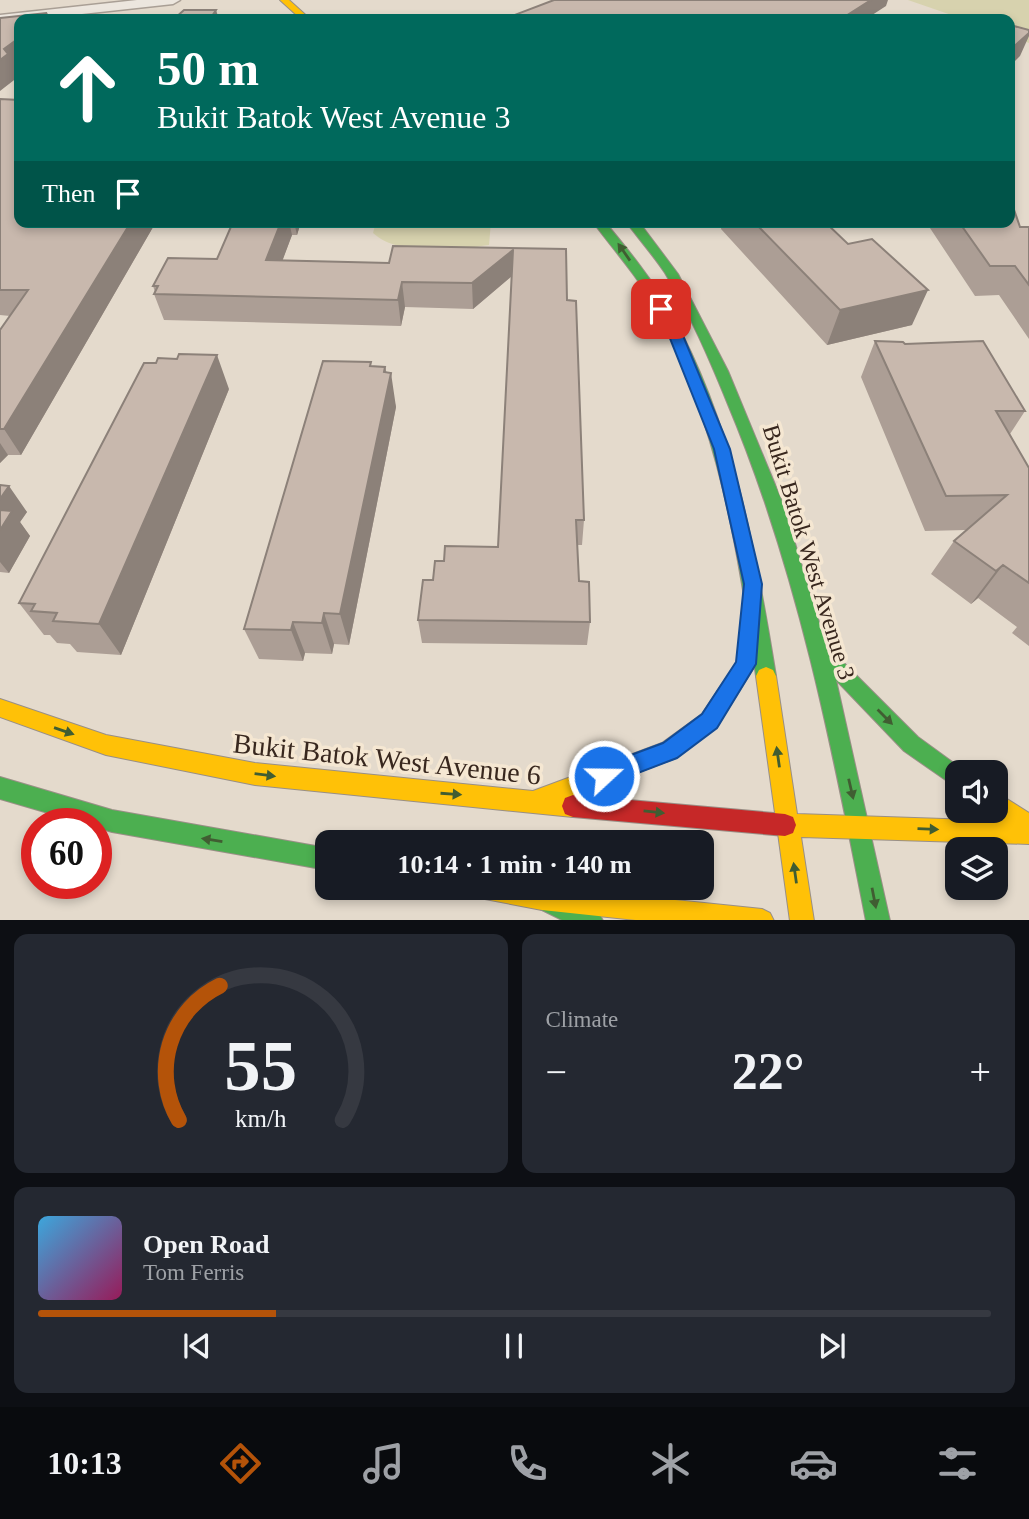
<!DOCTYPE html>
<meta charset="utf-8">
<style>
:root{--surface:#171b24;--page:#242831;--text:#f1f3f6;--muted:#9ea1a6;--line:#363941;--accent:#b45309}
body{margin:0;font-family:Georgia,serif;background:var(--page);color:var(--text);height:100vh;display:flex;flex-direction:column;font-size:26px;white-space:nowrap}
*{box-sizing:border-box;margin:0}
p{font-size:23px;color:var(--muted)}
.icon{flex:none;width:38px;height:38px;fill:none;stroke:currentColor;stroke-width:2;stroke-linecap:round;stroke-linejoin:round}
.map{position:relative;height:920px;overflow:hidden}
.drawer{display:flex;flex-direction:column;gap:14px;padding:14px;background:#0d0f14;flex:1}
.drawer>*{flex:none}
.hud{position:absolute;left:14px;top:14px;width:1001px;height:214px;border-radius:14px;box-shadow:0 4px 10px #0003;background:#00695c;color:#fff;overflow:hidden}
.fabs{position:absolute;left:945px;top:760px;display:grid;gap:14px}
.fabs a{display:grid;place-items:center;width:63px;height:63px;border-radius:14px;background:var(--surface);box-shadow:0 4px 10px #0003;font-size:35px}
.speed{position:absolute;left:21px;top:808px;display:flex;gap:14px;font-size:35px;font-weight:700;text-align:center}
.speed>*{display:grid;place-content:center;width:91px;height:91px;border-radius:50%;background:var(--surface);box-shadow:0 4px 10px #0003;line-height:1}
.speed .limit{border:10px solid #d22;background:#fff;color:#111}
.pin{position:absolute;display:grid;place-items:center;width:60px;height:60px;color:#fff;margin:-30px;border-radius:14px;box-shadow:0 4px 10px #0006}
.me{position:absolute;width:77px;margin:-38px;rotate:69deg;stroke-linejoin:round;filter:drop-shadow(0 0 5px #0008)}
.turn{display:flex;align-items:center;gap:24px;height:147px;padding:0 28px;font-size:32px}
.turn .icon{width:91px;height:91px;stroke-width:2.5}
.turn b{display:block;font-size:49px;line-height:60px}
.then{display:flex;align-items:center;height:66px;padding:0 28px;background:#0003;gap:14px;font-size:26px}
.big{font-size:52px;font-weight:700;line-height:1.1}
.drawer .widget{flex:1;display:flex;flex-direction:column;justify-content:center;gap:10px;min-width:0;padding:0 24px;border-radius:14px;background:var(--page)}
.drawer .dial{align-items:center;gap:0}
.dial svg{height:182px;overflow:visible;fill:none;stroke:var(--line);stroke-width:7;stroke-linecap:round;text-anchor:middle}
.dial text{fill:var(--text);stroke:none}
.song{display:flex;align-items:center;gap:21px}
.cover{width:84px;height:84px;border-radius:10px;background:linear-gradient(135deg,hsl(200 70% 55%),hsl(330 70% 35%))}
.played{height:7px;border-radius:4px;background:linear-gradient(90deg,var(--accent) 25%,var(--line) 25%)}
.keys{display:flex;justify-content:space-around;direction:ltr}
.heat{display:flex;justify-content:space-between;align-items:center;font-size:38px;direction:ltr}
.drawer .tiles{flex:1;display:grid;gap:14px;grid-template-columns:1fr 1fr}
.widget:last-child{grid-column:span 2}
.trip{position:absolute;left:315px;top:830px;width:399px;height:70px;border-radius:14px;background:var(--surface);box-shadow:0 4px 10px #0003;font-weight:700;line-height:70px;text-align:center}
.dock{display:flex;height:112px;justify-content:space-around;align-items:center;background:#090b0e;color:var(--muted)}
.dock .icon{width:49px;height:49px}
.dock .selected{color:var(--accent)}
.dock b{font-size:32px;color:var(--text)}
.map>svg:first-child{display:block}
</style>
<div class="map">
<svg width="1029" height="921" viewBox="0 0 1029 921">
<rect width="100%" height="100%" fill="#e4dacc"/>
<path fill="#d7d2ae" d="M908,0h121v43l-19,-7v-17h-47z
M376,222h115l-2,23c-33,5 -90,12 -116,-12z"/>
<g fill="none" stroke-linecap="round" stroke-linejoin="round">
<defs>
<path id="street" d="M137,0h43l-7,4 -173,19v-8z"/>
<path id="fast" d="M593,222h12c24,29 48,58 66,91 62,111 85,239 105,363l-3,6 -7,3 -7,-3 -3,-6c-17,-123 -38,-252 -98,-363 -17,-33 -43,-61 -65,-91z
M626,222h13l39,52 50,97 55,133 43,141 92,92 48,35h-9v14l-7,-3 -46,-32 -68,-71 54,241h-24c-34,-176 -69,-353 -139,-519 -18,-44 -37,-88 -62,-129 -12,-18 -26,-34 -39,-51z
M0,777l112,33 215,38v22l-215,-38 -16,-5v-3h-10l-86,-25z
M540,887l59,26 4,8h-39l-30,-15 -4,-8 4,-8z"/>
<path id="slow" d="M280,0h9l21,19h-9z
M749,617l7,2 2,6 -2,39 -40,64 -40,30 -100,38 5,2 3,8 -3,8 -8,3 -318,-32 -149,-30 -106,-38v-18l106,36 149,28 278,28 129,-48 40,-29 35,-52 5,-43z
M766,667l7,3 3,6 21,138 206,7 -15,-11h8v-18l33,21v31l-228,-7 13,84h-24l-12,-88 -4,-8 2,-5 -20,-144 3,-6z
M474,887h76l212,22 8,4 4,8h-129l-103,-11 -57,-11 -8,-4z"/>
<path id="jam" d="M573,795l212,19 8,3 3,8 -3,8 -8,3 -212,-19 -8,-3 -3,-8 3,-8z"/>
</defs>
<use href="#street" stroke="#a99f95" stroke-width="3"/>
<use href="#fast" stroke="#998f86" stroke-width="2"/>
<use href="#slow" stroke="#998f86" stroke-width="2"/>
<use href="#jam" stroke="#998f86" stroke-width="2"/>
<use href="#street" fill="#ece6de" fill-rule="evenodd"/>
<use href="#fast" fill="#4caf50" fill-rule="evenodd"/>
<use href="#slow" fill="#ffc107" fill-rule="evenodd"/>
<use href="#jam" fill="#c62828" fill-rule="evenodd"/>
</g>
<path fill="#ac9e95" d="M0,99l19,123h137l-135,233h-13l-8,8v-133l10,-14 -10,-1z
M200,222h101l-4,13h-5l-10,26 107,2 177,-14 1,51 17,220 -2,25h-5l2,36 11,41 -3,23 -165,-2 -4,-23 15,-40 11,-19 54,-14 14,-271 -39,33 -68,-2 -4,19 -237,-6 -10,-26 1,-2 -2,-6 64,-27 14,-32 -30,-1z
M722,222h103l87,103 -85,20 -106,-116z
M926,222h84l10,5h9v112l-30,-44 -24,1z
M875,341l150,70 -15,23 19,34v178l-17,-13 5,-6 -39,-29 -7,6 -40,-30 23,-33 12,-11 -41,1 -64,-154z
M371,362v5h14l11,40 -47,238 -15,-1 -2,10 -27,-1 -2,8 -44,-2 -15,-30z
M229,389l-108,266 -44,-3 -7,-8 -13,-1 -7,-8h-6l-25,-32z
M0,485l27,27 -7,10 10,14 -21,37 -9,-1z"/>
<path fill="#8c8179" d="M871,0h17l-2,6 -20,13h-25z
M216,10l3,9h-9z
M47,13l3,6h-12z
M1029,33v3l-9,20 -10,10v-16z
M19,38v29l-4,3 3,7 -18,14v-31l4,-11z
M131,222h25l-135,233 -17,-26z
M281,222h8l3,13 -19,51 -7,-26z
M294,222h7l-4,13z
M513,250v25l-40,34 -1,-26z
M402,282l3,25 -4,19 -3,-26z
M928,290l-16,35 -85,20 13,-35z
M217,355l12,34 -108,266 -22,-31z
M385,367l3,19 3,-13 5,34 -47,238 -9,-31z
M0,443l8,12 -8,8z
M9,486l18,26 -7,10 10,14 -21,37 -9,-11v-63z
M1003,565l-25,33 -7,6 25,-33z
M324,613l10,31 -2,10 -10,-31z
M293,622l12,31 -2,8 -12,-31z"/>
<path fill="#c8b8ad" stroke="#8c8179" stroke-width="2" d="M554,0h317l-30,19h-337z
M184,10h32l-6,9h-36z
M47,13l-9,6h-19v19l-15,11 4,5 -8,6v-42z
M973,16l14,3h-18z
M1010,25l19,5v3l-19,17z
M0,99l19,1v122h112l-127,207h-4v-99l28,-40h-28z
M1010,198l10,29h9v58l-14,-19h-25l-31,-44h51z
M233,222h48l-15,38 123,3 4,-17 173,3 1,51 9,1 8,219h-8l3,61 10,1 1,40 -172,-2 5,-40h10l2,-19h9l1,-15 53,1 15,-297 -41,33 -70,-1 -4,18 -244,-6 4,-8h-5l15,-28 49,1z
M754,222h71l23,22 24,-5 56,51 -88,20z
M875,341l28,1 2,2 78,-3 42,70h-29l33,57v115l-26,-18 -7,6 -42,-30 53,-46 -61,1z
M179,354l38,1 -118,269 -46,-3 4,-8 -26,-2 4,-7 -16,-1 125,-240h12l2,-5 19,1z
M323,361l48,1 -1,4 15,1 -1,5 7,1 -51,241 -16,-1 -2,10 -29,-1 -2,8 -47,-1z
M0,485l9,1 -9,13z
M0,510l12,1 -12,19z"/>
<defs><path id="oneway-solid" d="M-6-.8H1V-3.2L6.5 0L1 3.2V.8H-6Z" transform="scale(1.75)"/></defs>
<g fill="#405d32">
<use href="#oneway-solid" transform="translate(624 252) rotate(-125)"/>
<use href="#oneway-solid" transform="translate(885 717) rotate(45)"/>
<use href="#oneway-solid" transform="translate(64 731) rotate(19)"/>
<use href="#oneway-solid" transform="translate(778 757) rotate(-98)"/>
<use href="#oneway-solid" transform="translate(265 775) rotate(7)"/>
<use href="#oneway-solid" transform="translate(851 789) rotate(77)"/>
<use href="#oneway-solid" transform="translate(451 794) rotate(4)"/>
<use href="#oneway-solid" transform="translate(654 812) rotate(6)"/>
<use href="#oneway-solid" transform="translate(928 829) rotate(2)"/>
<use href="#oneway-solid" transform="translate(212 840) rotate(-171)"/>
<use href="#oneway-solid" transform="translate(795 873) rotate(-98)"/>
<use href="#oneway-solid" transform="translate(874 898) rotate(79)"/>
</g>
<path fill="#1a73e8" stroke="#114b97" stroke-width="2" d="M657,306h9l13,20 51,123 32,135 -6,80 -39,64 -40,30 -73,28 -8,-3 -3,-7 3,-8 67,-25 39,-29 34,-52 8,-78 -30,-135 -49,-123 -10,-17z"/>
<g text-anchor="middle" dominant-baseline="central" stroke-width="7" stroke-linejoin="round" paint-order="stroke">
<g font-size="24" fill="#38271e" stroke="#f5e7d2">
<text transform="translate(809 552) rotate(73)">Bukit Batok West Avenue 3</text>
</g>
<g font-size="28" fill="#38271e" stroke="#f5e7d2">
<text transform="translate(387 759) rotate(6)">Bukit Batok West Avenue 6</text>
</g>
</g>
</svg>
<div class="fabs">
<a><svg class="icon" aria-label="sound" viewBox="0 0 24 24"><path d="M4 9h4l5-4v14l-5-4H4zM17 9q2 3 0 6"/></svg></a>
<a><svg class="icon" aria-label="layers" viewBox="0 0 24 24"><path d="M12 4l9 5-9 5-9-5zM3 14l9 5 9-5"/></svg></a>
</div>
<div class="speed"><div class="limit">60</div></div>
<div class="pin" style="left:661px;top:309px;background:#d93025"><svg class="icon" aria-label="arrive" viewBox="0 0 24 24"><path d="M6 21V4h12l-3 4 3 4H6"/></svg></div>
<svg class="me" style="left:604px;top:776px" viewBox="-20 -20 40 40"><circle r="17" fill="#1a73e8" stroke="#fff" stroke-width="3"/><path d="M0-11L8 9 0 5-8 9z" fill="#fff"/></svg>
<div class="trip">10:14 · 1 min · 140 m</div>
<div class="hud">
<div class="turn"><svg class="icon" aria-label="ahead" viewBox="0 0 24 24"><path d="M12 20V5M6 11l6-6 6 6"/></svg><div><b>50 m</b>Bukit Batok West Avenue 3</div></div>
<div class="then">Then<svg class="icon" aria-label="arrive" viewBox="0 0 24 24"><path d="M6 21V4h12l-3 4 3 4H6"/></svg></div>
</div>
</div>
<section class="drawer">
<div class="tiles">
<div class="widget dial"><svg viewBox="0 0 100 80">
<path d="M14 69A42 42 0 1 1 86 69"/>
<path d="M14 69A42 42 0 0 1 32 10" stroke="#b45309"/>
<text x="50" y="56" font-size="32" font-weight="700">55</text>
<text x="50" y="72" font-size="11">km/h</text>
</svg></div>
<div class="widget"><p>Climate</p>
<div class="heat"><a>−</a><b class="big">22°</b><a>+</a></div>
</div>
<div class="widget">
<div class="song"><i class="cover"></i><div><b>Open Road</b><p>Tom Ferris</p></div></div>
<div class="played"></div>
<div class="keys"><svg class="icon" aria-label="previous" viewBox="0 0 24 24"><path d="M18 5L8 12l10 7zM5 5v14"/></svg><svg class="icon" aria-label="pause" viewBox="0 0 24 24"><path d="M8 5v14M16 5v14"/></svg><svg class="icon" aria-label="next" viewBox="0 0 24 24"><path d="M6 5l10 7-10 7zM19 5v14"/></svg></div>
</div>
</div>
</section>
<nav class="dock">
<b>10:13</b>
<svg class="icon selected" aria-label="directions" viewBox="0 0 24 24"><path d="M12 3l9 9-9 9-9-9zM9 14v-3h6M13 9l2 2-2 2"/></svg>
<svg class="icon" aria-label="music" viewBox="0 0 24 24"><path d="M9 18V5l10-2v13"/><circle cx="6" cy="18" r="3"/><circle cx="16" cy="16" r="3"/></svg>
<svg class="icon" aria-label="phone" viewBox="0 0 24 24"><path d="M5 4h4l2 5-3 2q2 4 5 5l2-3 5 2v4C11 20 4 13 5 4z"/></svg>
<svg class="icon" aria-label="climate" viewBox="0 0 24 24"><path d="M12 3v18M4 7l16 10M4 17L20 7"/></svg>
<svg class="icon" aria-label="car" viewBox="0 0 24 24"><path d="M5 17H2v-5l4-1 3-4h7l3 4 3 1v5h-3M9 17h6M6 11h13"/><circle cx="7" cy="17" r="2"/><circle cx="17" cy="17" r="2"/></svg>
<svg class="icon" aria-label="filters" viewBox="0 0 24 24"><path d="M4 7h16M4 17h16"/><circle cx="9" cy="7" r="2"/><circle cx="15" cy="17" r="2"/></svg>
</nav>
